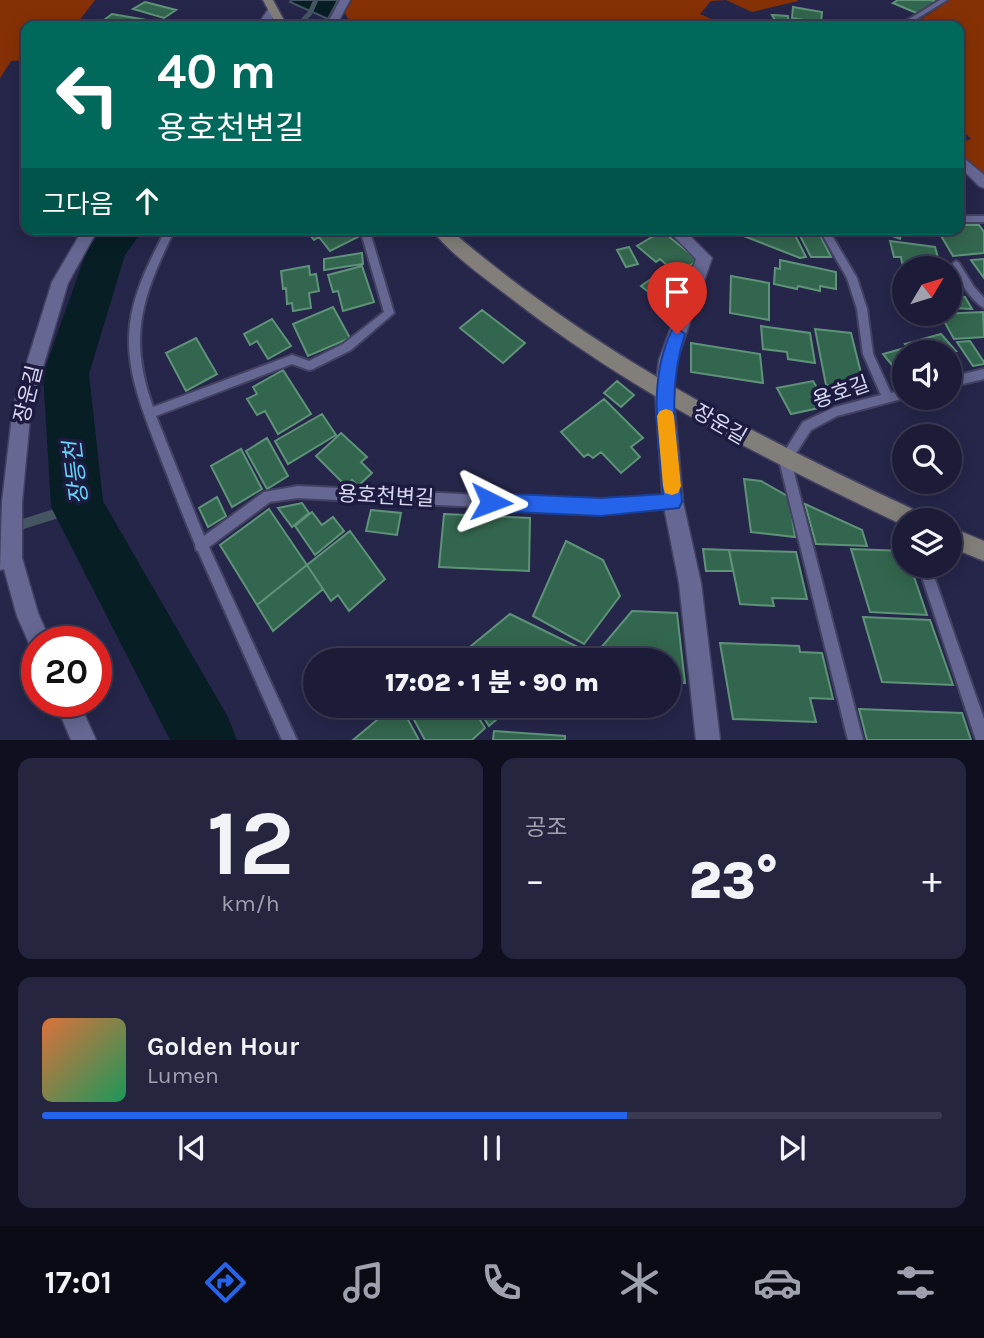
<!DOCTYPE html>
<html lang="ko">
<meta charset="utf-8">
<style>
:root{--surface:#1c1c38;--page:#252540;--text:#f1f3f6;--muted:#a0a1ae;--line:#3a3a53;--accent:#2563eb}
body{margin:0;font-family:Karla,"Noto Sans KR",sans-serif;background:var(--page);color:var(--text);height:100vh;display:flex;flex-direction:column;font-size:26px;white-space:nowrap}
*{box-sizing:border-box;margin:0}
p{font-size:23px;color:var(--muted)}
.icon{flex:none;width:38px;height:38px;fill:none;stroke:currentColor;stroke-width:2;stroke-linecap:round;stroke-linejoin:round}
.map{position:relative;height:740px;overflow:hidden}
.drawer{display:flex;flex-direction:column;gap:18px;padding:18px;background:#0f0f1f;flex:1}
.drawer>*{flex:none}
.guide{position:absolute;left:21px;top:21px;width:943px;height:214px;border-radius:14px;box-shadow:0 4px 18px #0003,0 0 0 2px var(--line);background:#00695c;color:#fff;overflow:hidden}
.needle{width:46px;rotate:52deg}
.controls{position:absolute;left:892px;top:256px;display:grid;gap:14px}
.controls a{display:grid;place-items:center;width:70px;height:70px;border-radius:50%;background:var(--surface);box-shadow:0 4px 18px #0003,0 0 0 2px var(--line);font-size:35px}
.speed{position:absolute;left:21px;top:626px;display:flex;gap:14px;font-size:35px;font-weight:700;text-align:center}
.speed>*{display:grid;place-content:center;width:91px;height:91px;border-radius:50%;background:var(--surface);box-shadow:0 4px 18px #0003,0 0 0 2px var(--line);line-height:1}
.speed .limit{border:10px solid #d22;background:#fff;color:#111}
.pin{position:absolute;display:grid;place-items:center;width:60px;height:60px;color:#fff;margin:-72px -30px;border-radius:50% 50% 50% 0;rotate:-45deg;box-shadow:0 0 7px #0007}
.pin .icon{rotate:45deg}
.me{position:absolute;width:77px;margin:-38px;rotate:93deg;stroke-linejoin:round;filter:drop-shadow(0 0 5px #0008)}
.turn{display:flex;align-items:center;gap:24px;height:147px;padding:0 21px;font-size:32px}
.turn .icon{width:91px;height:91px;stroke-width:2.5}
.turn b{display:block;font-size:49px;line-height:60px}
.then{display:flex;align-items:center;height:66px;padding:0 21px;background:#0003;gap:14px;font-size:26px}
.big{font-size:52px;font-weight:800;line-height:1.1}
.drawer .card{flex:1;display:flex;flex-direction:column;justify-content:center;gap:10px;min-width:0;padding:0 24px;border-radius:14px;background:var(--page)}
.drawer .dial{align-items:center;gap:0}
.dial b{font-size:91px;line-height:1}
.song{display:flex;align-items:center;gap:21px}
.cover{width:84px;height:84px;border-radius:10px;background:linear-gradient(135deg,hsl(20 70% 55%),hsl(150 70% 35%))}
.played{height:7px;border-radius:4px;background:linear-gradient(90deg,var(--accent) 65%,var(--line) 65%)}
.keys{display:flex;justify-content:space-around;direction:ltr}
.heat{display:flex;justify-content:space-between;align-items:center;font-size:38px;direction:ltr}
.drawer .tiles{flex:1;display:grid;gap:18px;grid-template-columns:1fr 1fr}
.card:last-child{grid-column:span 2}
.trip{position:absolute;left:303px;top:648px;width:378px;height:70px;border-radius:35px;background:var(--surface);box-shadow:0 4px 18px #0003,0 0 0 2px var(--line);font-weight:800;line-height:70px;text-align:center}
.dock{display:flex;height:112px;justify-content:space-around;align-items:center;background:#0b0b16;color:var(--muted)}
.dock .icon{width:49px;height:49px}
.dock .current{color:var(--accent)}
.dock b{font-size:32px;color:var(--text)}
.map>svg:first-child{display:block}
</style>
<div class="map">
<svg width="984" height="740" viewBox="0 0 984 740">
<rect width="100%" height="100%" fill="#26264b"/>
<path fill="#863105" d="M0,0h95l-20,26h-49v34l-15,1 -11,17z
M352,0h446v1l-46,11 -26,-12 -15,1 -11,13 27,12h-375l-7,-13z
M950,0h34v177l-25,-25v-9l12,-4 -12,-12v-101h-48z"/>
<path fill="#071e25" stroke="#455662" stroke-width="2" d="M292,0h46l-10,19 -38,-17z"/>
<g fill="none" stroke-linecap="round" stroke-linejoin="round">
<path stroke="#455662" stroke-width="5" d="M298,26l12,-13 6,-13"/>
<path stroke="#455662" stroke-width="10" d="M23,524l54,-17"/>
<path fill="#071e25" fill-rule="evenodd" d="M102,229h42l-19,26 -36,119 14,127 125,216 9,23h-67l-119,-233 -8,-133 44,-124z"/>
</g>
<path fill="#33664e" stroke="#5f9379" stroke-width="2" d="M898,0h33l6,2 -18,12 -26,-11z
M145,2l31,8 -12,8 -31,-9z
M793,7l29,5 -1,11 -29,-5z
M112,14l41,7 -6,5h-51z
M772,15l16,1 1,10 -11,-1z
M959,225h20l5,7v21l-31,3 -16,-27h22z
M305,229h47l6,8 -28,14 -11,-14 -5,3z
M726,229h66l14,28 -6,1z
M817,229l14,28h-20l-14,-27z
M903,229l-3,10 -18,-7v-3z
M662,231l36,29 -21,14 -17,-15 -4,3 -19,-16z
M890,241l45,6 6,21h-19l-20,-5 -1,-6h-7z
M629,247l9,17 -12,3 -9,-17z
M362,253l1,11 -39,6v-11z
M984,259v19l-13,-18z
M780,260l56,12v17l-16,-3v5l-22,-5 -1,3 -23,-5 1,-16 5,1z
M309,266l1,9 6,-1 3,17 -10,2 2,15 -18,3 -1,-8 -5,1 -1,-16 -3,1 -2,-18z
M362,266l12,36 -31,9 -5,-20 -5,1 -5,-17z
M731,276l38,7v37l-39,-7z
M654,277l25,20 -6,4 6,5 -7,5 -31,-25z
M950,296l15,1 7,12 -22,-1z
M333,307l17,31 -42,18 -15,-32z
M482,310l43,33 -22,20 -43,-35z
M983,312l1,25 -30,2 -14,-25z
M272,319l19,27 -23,13 -11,-18 -7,4 -6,-11z
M761,326l49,7 5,30 -27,-4 -1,-7 -24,-3z
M815,329l36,4 14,56 -39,-4z
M941,334l15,17 -44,1 -7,-8z
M196,338l21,36 -31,17 -20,-38z
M970,341l14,21v2l-11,2 -16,-24z
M691,343l69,11 3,29 -72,-11z
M905,348l3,4h-3v29l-22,-27z
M283,370l28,44 -33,20 -13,-23 -8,4 -10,-16 10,-5 -4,-7z
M617,381l17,14 -13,12 -17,-14z
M813,381l15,25 -37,8 -14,-26z
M604,399l39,39 -12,9 9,10 -19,16 -20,-21 -8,6 -5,-4 -4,3 -23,-25z
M322,414l14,21 -48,29 -13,-23z
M341,433l26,24 -6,5 11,11 -14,13 -6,-6 -6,6 -30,-30z
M267,438l21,38 -21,13 -21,-38z
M241,449l21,40 -30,18 -21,-41z
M744,479l17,2 28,16 6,40 -44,-5z
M217,497l9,19 -18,11 -9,-19z
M302,503l7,10 -17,14 -14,-19z
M805,504l57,26 5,16 -51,-2z
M269,509l38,56 -50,40 -37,-60z
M371,510l30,3 -4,22 -31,-4z
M312,512l10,13 11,-8 11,14 -29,24 -20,-29z
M444,514l86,4 -1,53 -90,-4z
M350,531l35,48 -36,32 -11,-16 -7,6 -24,-36z
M566,541l37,19 17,36 -36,48 -51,-28z
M703,549l26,1 4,21h-27z
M851,549l54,2v14h5l17,50 -57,-3z
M729,550l67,2 11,47 -35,-1 2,8 -34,-2z
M307,565l16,24 -50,42 -16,-26z
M632,611l45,2 8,70 -17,-1v-22h-68l-1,-10z
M510,614l76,37 -3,9h-129z
M863,617l67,3 23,65 -71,-3z
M720,643l79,3 1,6 22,1 11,46 -23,-1 6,24 -83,-3z
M395,705h5l19,35h-66z
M406,705h65l14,23 -13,12h-47z
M476,705h37l-24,21z
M859,709l103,4 9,27h-104z
M494,731l71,5v4h-72z"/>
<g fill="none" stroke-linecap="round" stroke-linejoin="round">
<defs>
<path id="lane" d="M940,0h7l-42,26h-7z
M959,216h25v6h-25z
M166,229h9c-32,66 -48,106 -22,178l139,-52 17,6 34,-17 41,-32 -24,-83h9l25,84 -43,37 -38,19 -4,1 -17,-6 -136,52 48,120 60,-44 34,-6 303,15 72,-5 4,2 2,4 -2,4 -4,2 -72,5 -303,-15 -28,4 -61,45 88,193h-15l-84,-189 -2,-1 -1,-6c-12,-28 -23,-57 -34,-85 -16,-43 -37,-88 -31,-135 4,-34 21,-65 36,-95z
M819,229h9l29,49 10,31 6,45 18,39 14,-4v8h4l-72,19 -26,14 -20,31 72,279h-15l-69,-280 24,-38 32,-15 46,-12 -18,-41 -6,-45 -10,-31z
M956,261l3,2 15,24 10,11v10c-15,-9 -24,-28 -33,-43z
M984,369v10l-34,8v-10z
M918,565h12l54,154v21h-8z"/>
<path id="street" d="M340,0h10l-14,26h-10z
M269,8l9,2 -11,16h-10z
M959,154l25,21v13l-5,-2 -20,-20z
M83,229h15l-30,54 -37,124 -9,95v56l16,55 13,29h-14v10l-5,-2 -15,-34 -13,-47 -4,1 2,-68 11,-95 39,-125z
M667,229h16l29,29 -35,102 -4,31 10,111 18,81 19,157h-24l-17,-157 -16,-81 -8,-111 4,-31 37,-101z
M55,702h24l17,38h-25z"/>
<path id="secondary" d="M263,0h10l14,26h-10z
M432,229h17c144,124 301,204 472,284l3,7h-19v6c-139,-66 -275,-135 -397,-230 -22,-17 -62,-45 -76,-67z
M950,527l34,14v20l-34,-14z"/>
</defs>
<use href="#lane" stroke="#434262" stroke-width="4"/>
<use href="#street" stroke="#434262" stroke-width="3"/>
<use href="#secondary" stroke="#434262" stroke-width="3"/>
<use href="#lane" fill="#666893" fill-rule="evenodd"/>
<use href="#street" fill="#666893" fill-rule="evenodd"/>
<use href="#secondary" fill="#827e79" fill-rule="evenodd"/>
</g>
<path fill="#2563eb" stroke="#184099" stroke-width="2" d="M677,328l8,6c-19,57 -8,110 -3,168l-3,6 -78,8 -110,-5 -7,-3 -3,-6 3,-7 7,-2 110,5 62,-4c-4,-55 -16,-113 9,-164z"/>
<path fill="#f59e0b" d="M666,409l6,2 2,5 7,70 -3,7 -6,2 -7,-2 -2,-7 -6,-70 3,-5z"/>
<g text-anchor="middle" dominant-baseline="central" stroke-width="7" stroke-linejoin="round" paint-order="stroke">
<g font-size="21" fill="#d6d8f1" stroke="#1d1b40">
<text transform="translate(841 392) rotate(-19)">용호길</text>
<text transform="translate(28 394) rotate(-76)">장운길</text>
<text transform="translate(720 424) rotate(30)">장운길</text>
<text transform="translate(386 496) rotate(3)">용호천변길</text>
</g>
<g font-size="23" font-style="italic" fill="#63d3f7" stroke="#1d1b40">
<text transform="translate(76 473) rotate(-97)">장등천</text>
</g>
</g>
</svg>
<div class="controls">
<a><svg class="needle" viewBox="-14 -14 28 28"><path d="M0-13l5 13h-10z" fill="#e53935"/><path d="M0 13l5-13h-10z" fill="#a0a1ae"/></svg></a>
<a><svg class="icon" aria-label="sound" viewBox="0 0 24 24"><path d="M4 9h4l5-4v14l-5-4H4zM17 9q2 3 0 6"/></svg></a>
<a><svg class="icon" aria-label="search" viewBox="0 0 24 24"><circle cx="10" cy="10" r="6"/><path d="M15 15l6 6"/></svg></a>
<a><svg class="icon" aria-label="layers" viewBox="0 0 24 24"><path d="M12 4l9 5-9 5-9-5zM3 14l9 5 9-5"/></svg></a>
</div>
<div class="speed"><div class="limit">20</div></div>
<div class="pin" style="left:677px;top:334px;background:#d93025"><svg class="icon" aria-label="arrive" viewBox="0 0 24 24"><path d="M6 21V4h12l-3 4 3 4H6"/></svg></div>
<svg class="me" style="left:491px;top:502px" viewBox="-20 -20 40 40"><path d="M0-17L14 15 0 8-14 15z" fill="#2563eb" stroke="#fff" stroke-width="4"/></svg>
<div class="trip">17:02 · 1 분 · 90 m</div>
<div class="guide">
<div class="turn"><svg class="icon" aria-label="left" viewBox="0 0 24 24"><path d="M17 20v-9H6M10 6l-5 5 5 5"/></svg><div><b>40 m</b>용호천변길</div></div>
<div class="then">그다음<svg class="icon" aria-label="ahead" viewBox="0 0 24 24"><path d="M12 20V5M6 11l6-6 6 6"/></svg></div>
</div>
</div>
<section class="drawer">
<div class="tiles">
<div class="card dial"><b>12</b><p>km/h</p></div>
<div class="card"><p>공조</p>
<div class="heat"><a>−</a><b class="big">23°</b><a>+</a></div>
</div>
<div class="card">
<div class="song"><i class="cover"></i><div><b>Golden Hour</b><p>Lumen</p></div></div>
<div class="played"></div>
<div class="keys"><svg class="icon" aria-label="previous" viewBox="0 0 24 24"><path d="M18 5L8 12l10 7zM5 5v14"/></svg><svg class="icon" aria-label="pause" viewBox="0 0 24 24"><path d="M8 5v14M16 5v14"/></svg><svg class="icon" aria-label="next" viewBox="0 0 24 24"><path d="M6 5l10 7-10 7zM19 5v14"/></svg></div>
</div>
</div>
</section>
<nav class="dock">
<b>17:01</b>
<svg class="icon current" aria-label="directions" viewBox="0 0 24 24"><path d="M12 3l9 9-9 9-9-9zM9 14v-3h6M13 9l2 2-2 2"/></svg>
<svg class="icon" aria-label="music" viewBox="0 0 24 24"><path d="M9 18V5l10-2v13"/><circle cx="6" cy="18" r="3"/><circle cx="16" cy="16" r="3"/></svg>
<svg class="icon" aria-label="phone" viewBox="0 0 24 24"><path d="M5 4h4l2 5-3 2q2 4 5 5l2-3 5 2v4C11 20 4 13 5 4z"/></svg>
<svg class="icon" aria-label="climate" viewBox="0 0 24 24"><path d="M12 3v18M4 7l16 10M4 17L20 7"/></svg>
<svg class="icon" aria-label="car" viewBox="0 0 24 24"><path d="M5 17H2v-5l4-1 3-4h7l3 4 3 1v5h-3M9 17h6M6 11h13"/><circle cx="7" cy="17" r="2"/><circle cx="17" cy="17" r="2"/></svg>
<svg class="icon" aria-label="filters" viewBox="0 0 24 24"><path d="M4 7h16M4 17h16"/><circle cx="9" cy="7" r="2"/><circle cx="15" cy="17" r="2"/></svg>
</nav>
